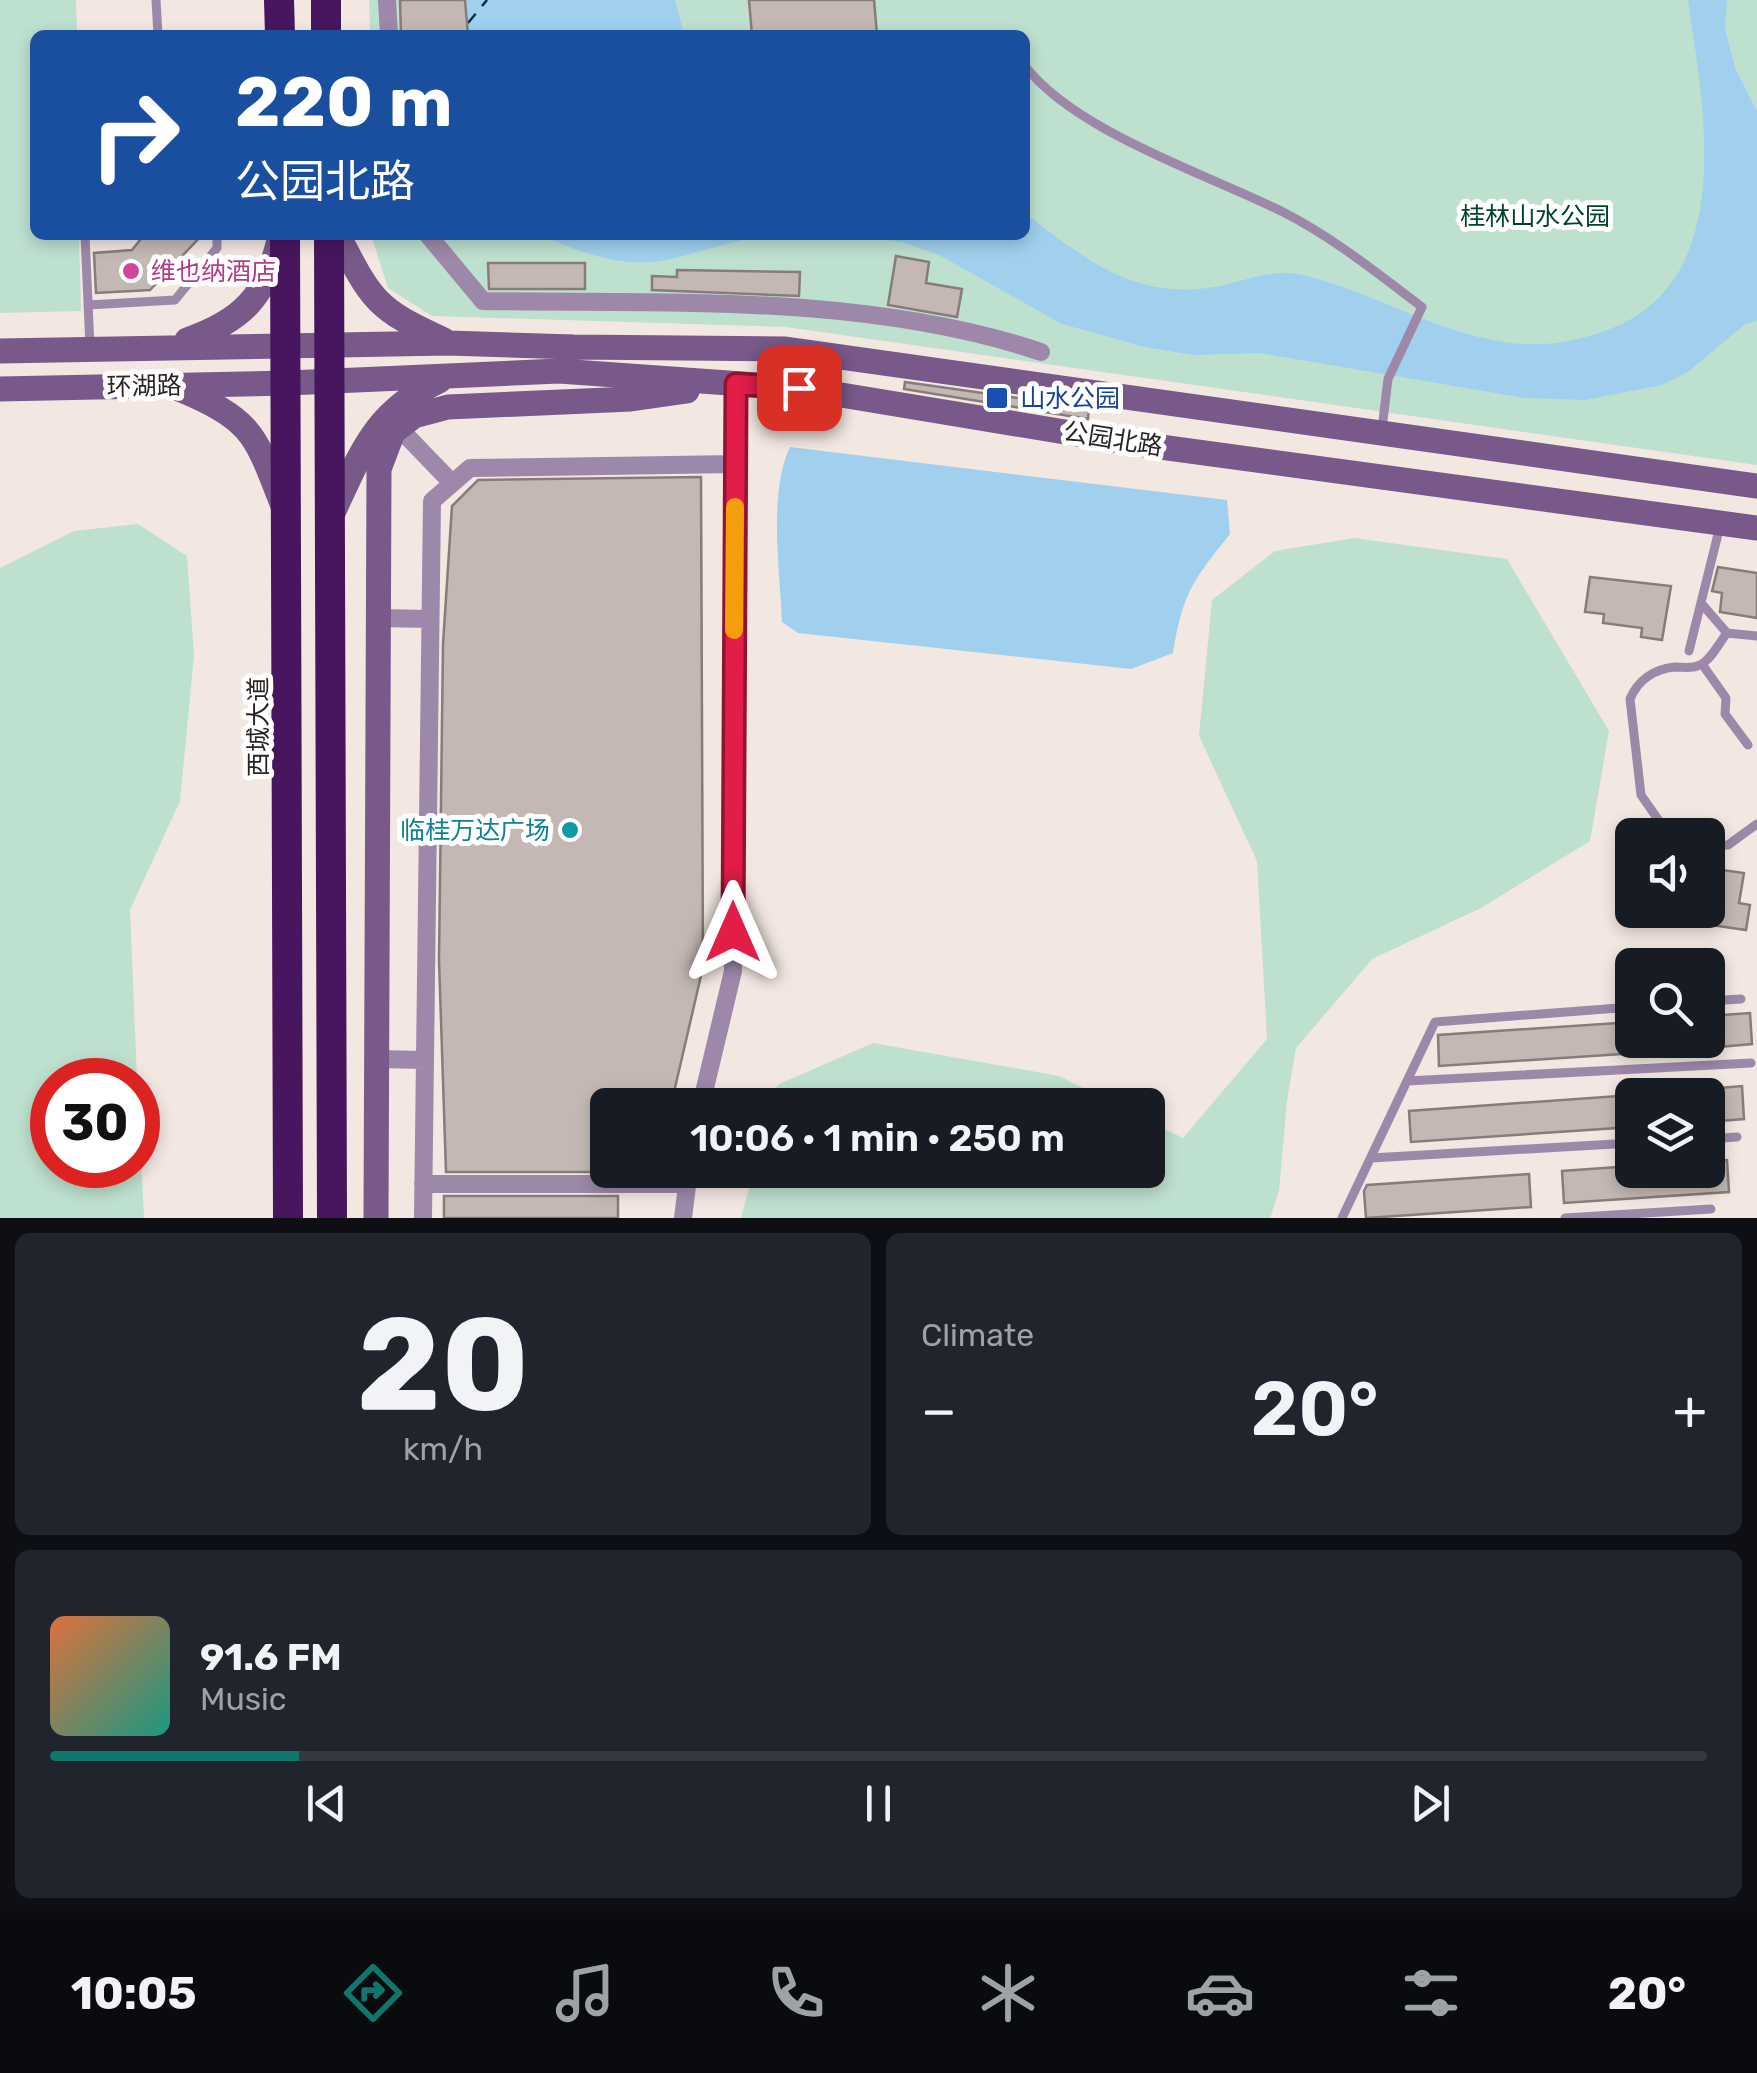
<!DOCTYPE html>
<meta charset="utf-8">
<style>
:root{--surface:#171b24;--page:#20242c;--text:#f1f3f6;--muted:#9ea1a6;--line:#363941;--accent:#0f766e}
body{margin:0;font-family:Rubik,"Noto Sans SC",sans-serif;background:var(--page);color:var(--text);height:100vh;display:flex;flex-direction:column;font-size:38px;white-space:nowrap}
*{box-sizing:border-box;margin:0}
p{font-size:32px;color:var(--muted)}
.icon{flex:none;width:55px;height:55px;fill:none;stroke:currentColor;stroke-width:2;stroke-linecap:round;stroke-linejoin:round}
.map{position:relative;height:1218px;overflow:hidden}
.sheet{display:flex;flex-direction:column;gap:15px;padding:15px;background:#0d0f14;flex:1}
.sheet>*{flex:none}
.guide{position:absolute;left:30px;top:30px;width:1000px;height:210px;border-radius:15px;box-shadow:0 5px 15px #0003;background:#1a4fa0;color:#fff;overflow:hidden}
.fabs{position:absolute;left:1615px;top:818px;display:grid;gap:20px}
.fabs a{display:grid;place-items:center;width:110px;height:110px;border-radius:15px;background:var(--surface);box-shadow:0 5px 15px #0003;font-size:50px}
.speed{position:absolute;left:30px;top:1058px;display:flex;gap:20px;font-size:50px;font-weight:700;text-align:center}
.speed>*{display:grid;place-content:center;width:130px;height:130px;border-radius:50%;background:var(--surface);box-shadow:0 5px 15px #0003;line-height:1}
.speed .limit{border:15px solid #d22;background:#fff;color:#111}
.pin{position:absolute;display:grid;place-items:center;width:85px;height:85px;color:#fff;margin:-42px;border-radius:20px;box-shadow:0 5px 15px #0006}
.me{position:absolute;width:110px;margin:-55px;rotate:0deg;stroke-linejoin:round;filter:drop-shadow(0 0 8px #0008)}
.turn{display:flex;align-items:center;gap:35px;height:210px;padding:0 40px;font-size:45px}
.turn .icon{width:130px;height:130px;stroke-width:2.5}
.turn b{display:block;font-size:70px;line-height:85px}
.big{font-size:75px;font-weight:600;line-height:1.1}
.sheet .widget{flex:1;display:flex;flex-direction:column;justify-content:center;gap:15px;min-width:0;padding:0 35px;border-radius:15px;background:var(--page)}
.sheet .dial{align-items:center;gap:0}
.dial b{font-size:130px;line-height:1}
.song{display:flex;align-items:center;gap:30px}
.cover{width:120px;height:120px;border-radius:15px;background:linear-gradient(135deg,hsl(20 70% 55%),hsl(170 70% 35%))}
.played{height:10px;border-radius:5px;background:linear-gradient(90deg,var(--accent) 15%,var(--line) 15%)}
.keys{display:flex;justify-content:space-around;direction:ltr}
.heat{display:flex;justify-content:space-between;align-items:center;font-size:55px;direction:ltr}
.sheet .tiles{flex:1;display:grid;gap:15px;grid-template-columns:1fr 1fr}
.widget:last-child{grid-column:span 2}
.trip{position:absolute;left:590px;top:1088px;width:575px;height:100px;border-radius:15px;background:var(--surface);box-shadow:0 5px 15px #0003;font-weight:600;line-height:100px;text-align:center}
.tabs{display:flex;height:160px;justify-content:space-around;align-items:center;background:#090b0e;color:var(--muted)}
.tabs .icon{width:70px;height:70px}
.tabs .selected{color:var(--accent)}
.tabs b{font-size:45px;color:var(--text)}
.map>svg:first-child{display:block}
</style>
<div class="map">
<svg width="1757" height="1218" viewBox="0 0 1757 1218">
<rect width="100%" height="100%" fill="#f3e7e2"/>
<path fill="#bee0ce" d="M0,0h76l1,35h-42v200h44l2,76 -81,2z
M369,0h1388v465l-971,-138 -354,-11 -44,-28 -17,-53h654v-200h-655z
M138,524l49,32 7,100 -14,145 -50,109 7,170h-85v85h86v-68l6,121h-144v-650l74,-37z
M1354,538l153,21 102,172 -19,110 -109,67 -109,51 -40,47 -36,42 -9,52 -8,91 -9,27h-529l13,-48h394v-49l35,17 84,-99 -10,-178 -58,-125 13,-136 63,-49z
M873,1043l186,33 58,29h-345l5,-20z"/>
<path fill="#a0d0ed" d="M465,0h210l9,35h-216z
M1688,0h39l-2,29 10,39 22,43v209l-13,5 -56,47 -26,13 -77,15 -60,-2 -266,-45 -66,2 -48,-8 -83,-23 -123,-69 -37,-13 -48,-7h171v-22c57,44 106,85 182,75 34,-4 61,-21 96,-13 69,17 130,56 201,67 39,6 74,0 111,-15 123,-52 88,-223 73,-327z
M542,235h227c-34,5 -65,16 -98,24 -42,11 -92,-6 -129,-24z
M790,447l437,53 3,34c-37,46 -47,59 -57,119l-42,16 -333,-36 -16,-11c-2,-51 -14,-129 8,-175z"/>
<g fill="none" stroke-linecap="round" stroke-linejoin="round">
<path stroke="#042e42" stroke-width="2.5" stroke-dasharray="12 10" stroke-linecap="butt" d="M468,23l19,-23"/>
</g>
<path fill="#c4b8b4" stroke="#877c78" stroke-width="2.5" d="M400,0h65l3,35h-67z
M749,0h125l3,35h-125z
M144,235h58l-52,55 -54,3 -2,-40 38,-3z
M896,256l33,6 -3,21 36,6 -5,28 -69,-12z
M488,263h97v26h-96z
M677,270l123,2 -1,24 -147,-6v-14l25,1z
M905,382l184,26 -1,11 -184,-30z
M701,477l2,490 -32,138h-63v67h-162l-7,-212 4,-316 9,-138 26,-26z
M1718,567l39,6v45l-37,-6 2,-19 -10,-2z
M1590,577l81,9 -9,54 -21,-3 1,-9 -39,-5 1,-9 -19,-2z
M1708,868l36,5 -5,30 11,2 -4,25 -84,-12v-8h46z
M1750,1013l2,31 -44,4v-32z
M1632,1022v18h50v10l-243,16 -1,-31z
M1742,1086l2,33 -36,3v-33z
M1632,1095v32l-221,15 -2,-31z
M1727,1160l2,32 -165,11 -2,-32 70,-5v4h76v-9z
M1529,1174l2,33 -165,11 -2,-27 3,-6z
M444,1196h174v22h-174z"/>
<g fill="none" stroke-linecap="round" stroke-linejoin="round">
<path stroke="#9d88aa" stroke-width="9" d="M156,0l2,35
M1025,66c51,66 182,108 258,146 51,26 94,61 139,95l-34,72 -6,50
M85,235l5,112
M88,305l87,-5 42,-52v-13
M1701,603l26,30 30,3
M1689,651l31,-125
M1702,664l24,34 -1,16 23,31
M1669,835l-28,-40 -11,-96c8,-19 24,-30 45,-32 8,0 17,2 25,-2 11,-5 19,-22 27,-32
M1708,846l20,-1 29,-21
M1708,1001l33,-2
M1407,1081l344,-18
M1708,1139l29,-2
M1371,1158l261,-15
M1342,1218l93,-196 197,-15
M1565,1218l146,-9"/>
<path stroke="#9d88aa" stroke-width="18" d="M387,0l2,35
M428,235l55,66c183,3 383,-8 558,51
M399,428l53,55
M378,618l52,1
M377,1059l48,1
M701,1105l32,-134 2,-587
M423,1184h263
M423,1218l9,-717 38,-33 265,-4
M683,1218l6,-48"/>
<path stroke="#78598a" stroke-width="25" d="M338,235c34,66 38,74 106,105
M187,340c55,-19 79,-44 92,-100
M0,351l449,-8 125,4 210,2 973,137
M0,389l288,-6 271,-12 240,17 332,55 626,85
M179,389c74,31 76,45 104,117
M331,517c30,-63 41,-104 108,-136
M376,1218l3,-749 14,-37 21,-16 34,-9 183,-8 56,-8"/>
<path stroke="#47165e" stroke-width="30" d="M279,0l1,35
M326,0v35
M285,235l3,983
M329,235l3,983"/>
</g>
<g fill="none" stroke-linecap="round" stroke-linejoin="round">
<defs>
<path id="route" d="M733,932l3,-548 63,4"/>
</defs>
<use href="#route" stroke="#92132f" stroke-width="25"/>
<use href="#route" stroke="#e11d48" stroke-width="18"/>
<path stroke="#f59e0b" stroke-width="18" d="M734,630l1,-123"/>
</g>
<circle fill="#d1479c" stroke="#fff" stroke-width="4" cx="131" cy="271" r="10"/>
<rect fill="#1a4fb4" stroke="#fff" stroke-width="4" x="985" y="386" width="24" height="24" rx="5"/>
<circle fill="#0f9aa8" stroke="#fff" stroke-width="4" cx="570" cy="830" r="10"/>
<g text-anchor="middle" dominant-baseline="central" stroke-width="10" stroke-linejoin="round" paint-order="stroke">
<g font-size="25" fill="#00442c" stroke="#fff">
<text x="1535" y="216">桂林山水公园</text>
</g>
<g font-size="25" fill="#b23c85" stroke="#fff" text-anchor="start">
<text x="151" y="271">维也纳酒店</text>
</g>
<g font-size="25" fill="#292423" stroke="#fff">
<text transform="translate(144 386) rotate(-1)">环湖路</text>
<text transform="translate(1113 439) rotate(9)">公园北路</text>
<text transform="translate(258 727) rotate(-90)">西城大道</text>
</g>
<g font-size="25" fill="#164399" stroke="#fff" text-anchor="start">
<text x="1020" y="398">山水公园</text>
</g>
<g font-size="25" fill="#0d838f" stroke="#fff" text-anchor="end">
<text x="550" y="830">临桂万达广场</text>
</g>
</g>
</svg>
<div class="fabs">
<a><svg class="icon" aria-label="sound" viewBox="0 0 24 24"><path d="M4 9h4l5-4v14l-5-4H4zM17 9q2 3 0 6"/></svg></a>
<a><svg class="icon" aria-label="search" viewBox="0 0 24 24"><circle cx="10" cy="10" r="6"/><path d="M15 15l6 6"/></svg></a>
<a><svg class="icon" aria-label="layers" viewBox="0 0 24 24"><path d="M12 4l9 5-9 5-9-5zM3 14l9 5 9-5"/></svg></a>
</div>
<div class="speed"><div class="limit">30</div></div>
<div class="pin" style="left:799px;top:388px;background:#d93025"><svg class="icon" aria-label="arrive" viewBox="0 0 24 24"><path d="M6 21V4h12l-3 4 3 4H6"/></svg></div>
<svg class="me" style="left:733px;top:932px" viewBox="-20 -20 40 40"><path d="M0-17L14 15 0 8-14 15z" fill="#e11d48" stroke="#fff" stroke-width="4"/></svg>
<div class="trip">10:06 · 1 min · 250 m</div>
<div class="guide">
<div class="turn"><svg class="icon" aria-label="right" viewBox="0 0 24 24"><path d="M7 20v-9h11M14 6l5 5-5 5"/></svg><div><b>220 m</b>公园北路</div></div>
</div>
</div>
<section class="sheet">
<div class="tiles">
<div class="widget dial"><b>20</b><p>km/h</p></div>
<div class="widget"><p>Climate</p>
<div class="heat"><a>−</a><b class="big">20°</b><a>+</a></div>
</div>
<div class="widget">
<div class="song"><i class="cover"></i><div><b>91.6 FM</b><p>Music</p></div></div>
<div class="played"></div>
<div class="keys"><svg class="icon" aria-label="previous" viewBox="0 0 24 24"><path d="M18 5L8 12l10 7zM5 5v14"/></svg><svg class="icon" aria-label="pause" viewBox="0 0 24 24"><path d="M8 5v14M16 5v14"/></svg><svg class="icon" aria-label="next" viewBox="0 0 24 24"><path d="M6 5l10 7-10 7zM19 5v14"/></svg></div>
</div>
</div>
</section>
<nav class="tabs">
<b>10:05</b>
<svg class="icon selected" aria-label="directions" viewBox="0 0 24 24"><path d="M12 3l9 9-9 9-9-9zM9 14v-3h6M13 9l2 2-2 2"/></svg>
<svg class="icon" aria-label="music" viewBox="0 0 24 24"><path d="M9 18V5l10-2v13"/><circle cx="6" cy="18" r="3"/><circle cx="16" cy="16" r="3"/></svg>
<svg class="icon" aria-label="phone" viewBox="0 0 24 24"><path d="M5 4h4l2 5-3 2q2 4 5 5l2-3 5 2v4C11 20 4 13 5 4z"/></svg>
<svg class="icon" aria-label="climate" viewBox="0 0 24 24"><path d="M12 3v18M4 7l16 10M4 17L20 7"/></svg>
<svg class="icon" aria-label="car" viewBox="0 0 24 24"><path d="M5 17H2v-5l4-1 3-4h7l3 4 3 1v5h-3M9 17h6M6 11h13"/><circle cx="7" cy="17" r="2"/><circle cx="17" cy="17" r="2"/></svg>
<svg class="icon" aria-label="filters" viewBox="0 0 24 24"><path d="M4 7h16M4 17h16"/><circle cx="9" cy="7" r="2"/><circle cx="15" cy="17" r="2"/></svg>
<b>20°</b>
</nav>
